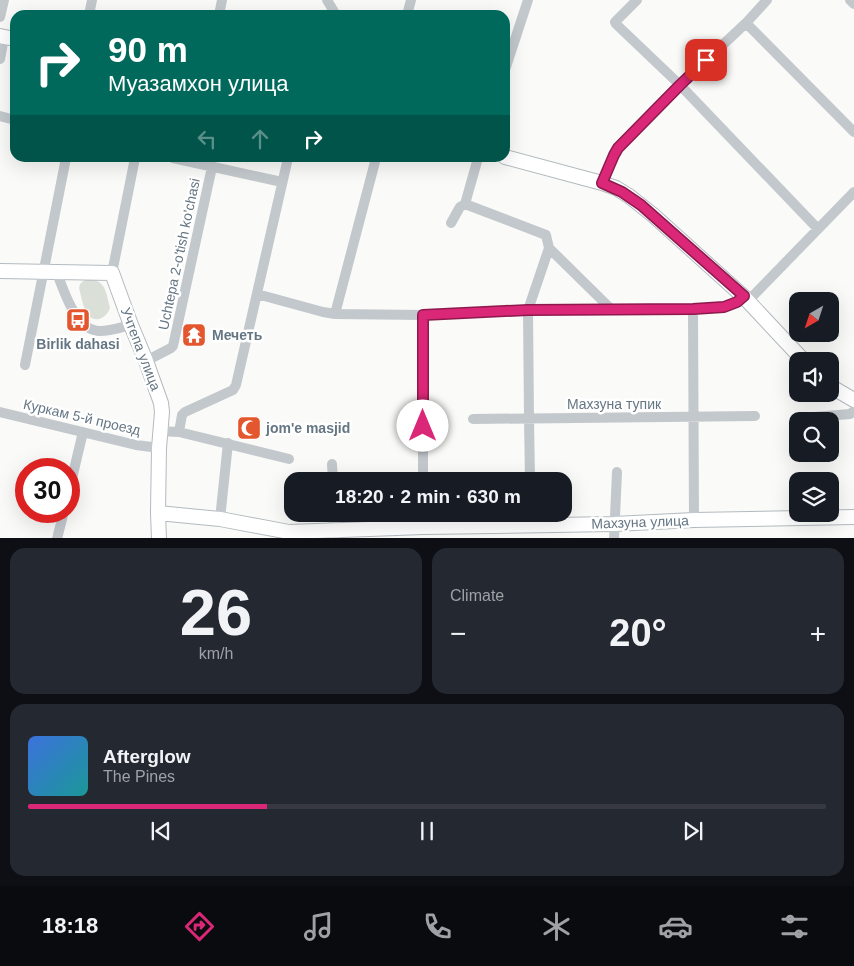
<!DOCTYPE html>
<meta charset="utf-8">
<style>
:root{--surface:#171b24;--page:#242831;--text:#f1f3f6;--muted:#9ea1a6;--line:#363941;--accent:#db2777}
body{margin:0;font-family:Arial,sans-serif;background:var(--page);color:var(--text);height:100vh;display:flex;flex-direction:column;font-size:19px;white-space:nowrap}
*{box-sizing:border-box;margin:0}
p{font-size:16px;color:var(--muted)}
.icon{flex:none;width:28px;height:28px;fill:none;stroke:currentColor;stroke-width:2;stroke-linecap:round;stroke-linejoin:round}
.map{position:relative;height:538px;overflow:hidden}
.drawer{display:flex;flex-direction:column;gap:10px;padding:10px;background:#0d0f14;flex:1}
.drawer>*{flex:none}
.banner{position:absolute;left:10px;top:10px;width:500px;height:152px;border-radius:15px;box-shadow:0 5px 20px #0002;background:#00695c;color:#fff;overflow:hidden}
.needle{width:32px;rotate:219deg}
.tools{position:absolute;left:789px;top:292px;display:grid;gap:10px}
.tools a{display:grid;place-items:center;width:50px;height:50px;border-radius:10px;background:var(--surface);box-shadow:0 5px 20px #0002;font-size:25px}
.speed{position:absolute;left:15px;top:458px;display:flex;gap:10px;font-size:25px;font-weight:700;text-align:center}
.speed>*{display:grid;place-content:center;width:65px;height:65px;border-radius:50%;background:var(--surface);box-shadow:0 5px 20px #0002;line-height:1}
.speed .limit{border:8px solid #d22;background:#fff;color:#111}
.pin{position:absolute;display:grid;place-items:center;width:42px;height:42px;color:#fff;margin:-21px;border-radius:10px;box-shadow:0 2px 8px #0006}
.me{position:absolute;width:55px;margin:-28px;rotate:0deg;stroke-linejoin:round;filter:drop-shadow(0 0 4px #0008)}
.turn{display:flex;align-items:center;gap:18px;height:105px;padding:0 15px;font-size:22px}
.turn .icon{width:65px;height:65px;stroke-width:2.5}
.turn b{display:block;font-size:35px;line-height:42px}
.lanes{display:flex;align-items:center;height:48px;padding:0 15px;background:#0003;justify-content:center;gap:25px;direction:ltr}
.lanes .off{opacity:.35}
.big{font-size:38px;font-weight:600;line-height:1.1}
.drawer .widget{flex:1;display:flex;flex-direction:column;justify-content:center;gap:8px;min-width:0;padding:0 18px;border-radius:15px;background:var(--page)}
.drawer .dial{align-items:center;gap:0}
.dial b{font-size:65px;line-height:1}
.song{display:flex;align-items:center;gap:15px}
.cover{width:60px;height:60px;border-radius:8px;background:linear-gradient(135deg,hsl(220 70% 55%),hsl(180 70% 35%))}
.played{height:5px;border-radius:2px;background:linear-gradient(90deg,var(--accent) 30%,var(--line) 30%)}
.keys{display:flex;justify-content:space-around;direction:ltr}
.heat{display:flex;justify-content:space-between;align-items:center;font-size:28px;direction:ltr}
.drawer .tiles{flex:1;display:grid;gap:10px;grid-template-columns:1fr 1fr}
.widget:last-child{grid-column:span 2}
.trip{position:absolute;left:284px;top:472px;width:288px;height:50px;border-radius:15px;background:var(--surface);box-shadow:0 5px 20px #0002;font-weight:600;line-height:50px;text-align:center}
.menu{display:flex;height:80px;justify-content:space-around;align-items:center;background:#090b0e;color:var(--muted)}
.menu .icon{width:35px;height:35px}
.menu .active{color:var(--accent)}
.menu b{font-size:22px;color:var(--text)}
.map>svg:first-child{display:block}
</style>
<div class="map">
<svg width="854" height="539" viewBox="0 0 854 539">
<rect width="100%" height="100%" fill="#fafaf8"/>
<path fill="#dadfd7" d="M86,279c20,0 20,13 24,29 -2,5 -5,9 -11,11 -15,3 -17,-21 -20,-31l1,-4z"/>
<g fill="none" stroke-linecap="round" stroke-linejoin="round">
<defs>
<path id="secondary" d="M0,36l15,3
M505,157l97,26 14,5 13,8 24,19 91,82 60,64
M0,271l112,2 19,52 15,36 15,42 1,9 -3,36 -1,65 1,26
M830,386l24,14
M158,513l62,6 69,13 134,-5 191,-3 80,-4 160,-3"/>
</defs>
<use href="#secondary" stroke="#b3babf" stroke-width="16"/>
<path stroke="#c3c8cc" stroke-width="10" d="M327,0l9,15
M637,0l-22,22 1,2 64,61 138,144
M850,0l4,4
M89,15l3,-15
M219,15l3,-15
M407,15l4,-15
M0,17l4,-17
M746,23l108,109
M0,59l4,-22
M505,70l23,-70
M0,116l15,4
M173,158l109,24
M602,183l12,-28 4,-7 62,-63 66,-62 21,-23
M465,204l81,31 3,13 62,61
M451,223l9,-16 5,-3 13,-46
M56,271c8,19 19,60 44,60 10,0 22,-4 31,-6
M112,273l23,-115
M257,294l66,18 12,2 88,1 105,-5 165,-1 30,-2 14,-5 7,-5
M748,301l106,-109
M693,309l1,211
M335,314l41,-156
M146,361l25,-13 2,-2 39,-179
M25,365l41,-207
M0,412l136,33 23,3
M802,418l48,-4 4,-3
M473,419l282,-3
M159,431l20,1 110,27
M179,432l3,-17 3,-3 48,-22 3,-5 52,-227
M332,464l1,17
M423,481v-166
M530,481l-1,-63 -1,-108 21,-62
M69,491l14,-59
M334,514l1,25
M531,514v11
M220,519l8,-76
M423,527v-13
M57,539l7,-28
M614,539l3,-67"/>
<use href="#secondary" stroke="#fff" stroke-width="14"/>
</g>
<g fill="none" stroke-linecap="round" stroke-linejoin="round">
<defs>
<path id="route" d="M423,426v-111l105,-5 165,-1 31,-2 13,-5 7,-6 -103,-91 -19,-13 -20,-9 12,-28 4,-7 62,-63 26,-25"/>
</defs>
<use href="#route" stroke="#8e194d" stroke-width="12"/>
<use href="#route" stroke="#db2777" stroke-width="9"/>
</g>
<defs>
<symbol id="bus-square" viewBox="-11 -11 22 22"><rect x="-9" y="-9" width="18" height="18" rx="4" fill="#e4572e" stroke="#fff"/><path d="M-5-6H5V4H4V6H2V4H-2V6H-4V4H-5ZM-3.5-4V0h7V-4ZM-3.5 1.2v1.5H-2V1.2ZM2 1.2v1.5H3.5V1.2Z" fill="#fff"/></symbol>
<symbol id="temple-square" viewBox="-11 -11 22 22"><rect x="-9" y="-9" width="18" height="18" rx="4" fill="#e4572e" stroke="#fff"/><path d="M0-6L5-2H3V0L6.5 2.5H4V6H1.5V3h-3V6H-4V2.5H-6.5L-3 0V-2H-5Z" fill="#fff"/></symbol>
<symbol id="mosque-square" viewBox="-11 -11 22 22"><rect x="-9" y="-9" width="18" height="18" rx="4" fill="#e4572e" stroke="#fff"/><path d="M3.5-4.9A6 6 0 1 0 3.5 4.9A5 5 0 1 1 3.5-4.9Z" fill="#fff"/></symbol>
</defs>
<g fill-rule="evenodd">
<use href="#bus-square" x="64" y="306" width="28" height="28"/>
<use href="#temple-square" x="180" y="321" width="28" height="28"/>
<use href="#mosque-square" x="235" y="414" width="28" height="28"/>
</g>
<g text-anchor="middle" dominant-baseline="central" stroke-width="5" stroke-linejoin="round" paint-order="stroke">
<g font-size="14" fill="#657683" stroke="#fff">
<text transform="translate(179 254) rotate(-78)">Uchtepa 2-o'tish ko'chasi</text>
<text transform="translate(141 349) rotate(69)">Учтепа улица</text>
<text x="614" y="404">Махзуна тупик</text>
<text transform="translate(82 417) rotate(13)">Куркам 5-й проезд</text>
<text transform="translate(640 522) rotate(-2)">Махзуна улица</text>
</g>
<g font-size="14" font-weight="bold" fill="#657683" stroke="#fff" text-anchor="start">
<text x="212" y="335">Мечеть</text>
<text x="78" y="344" text-anchor="middle">Birlik dahasi</text>
<text x="266" y="428">jom'e masjid</text>
</g>
</g>
</svg>
<div class="tools">
<a><svg class="needle" viewBox="-14 -14 28 28"><path d="M0-13l5 13h-10z" fill="#e53935"/><path d="M0 13l5-13h-10z" fill="#9ea1a6"/></svg></a>
<a><svg class="icon" aria-label="sound" viewBox="0 0 24 24"><path d="M4 9h4l5-4v14l-5-4H4zM17 9q2 3 0 6"/></svg></a>
<a><svg class="icon" aria-label="search" viewBox="0 0 24 24"><circle cx="10" cy="10" r="6"/><path d="M15 15l6 6"/></svg></a>
<a><svg class="icon" aria-label="layers" viewBox="0 0 24 24"><path d="M12 4l9 5-9 5-9-5zM3 14l9 5 9-5"/></svg></a>
</div>
<div class="speed"><div class="limit">30</div></div>
<div class="pin" style="left:706px;top:60px;background:#d93025"><svg class="icon" aria-label="arrive" viewBox="0 0 24 24"><path d="M6 21V4h12l-3 4 3 4H6"/></svg></div>
<svg class="me" style="left:423px;top:426px" viewBox="-20 -20 40 40"><circle r="19" fill="#fff"/><path d="M0-13L10 11 0 6-10 11z" fill="#db2777"/></svg>
<div class="trip">18:20 · 2 min · 630 m</div>
<div class="banner">
<div class="turn"><svg class="icon" aria-label="right" viewBox="0 0 24 24"><path d="M7 20v-9h11M14 6l5 5-5 5"/></svg><div><b>90 m</b>Муазамхон улица</div></div>
<div class="lanes"><svg class="icon off" aria-label="left" viewBox="0 0 24 24"><path d="M17 20v-9H6M10 6l-5 5 5 5"/></svg><svg class="icon off" aria-label="ahead" viewBox="0 0 24 24"><path d="M12 20V5M6 11l6-6 6 6"/></svg><svg class="icon" aria-label="right" viewBox="0 0 24 24"><path d="M7 20v-9h11M14 6l5 5-5 5"/></svg></div>
</div>
</div>
<section class="drawer">
<div class="tiles">
<div class="widget dial"><b>26</b><p>km/h</p></div>
<div class="widget"><p>Climate</p>
<div class="heat"><a>−</a><b class="big">20°</b><a>+</a></div>
</div>
<div class="widget">
<div class="song"><i class="cover"></i><div><b>Afterglow</b><p>The Pines</p></div></div>
<div class="played"></div>
<div class="keys"><svg class="icon" aria-label="previous" viewBox="0 0 24 24"><path d="M18 5L8 12l10 7zM5 5v14"/></svg><svg class="icon" aria-label="pause" viewBox="0 0 24 24"><path d="M8 5v14M16 5v14"/></svg><svg class="icon" aria-label="next" viewBox="0 0 24 24"><path d="M6 5l10 7-10 7zM19 5v14"/></svg></div>
</div>
</div>
</section>
<nav class="menu">
<b>18:18</b>
<svg class="icon active" aria-label="directions" viewBox="0 0 24 24"><path d="M12 3l9 9-9 9-9-9zM9 14v-3h6M13 9l2 2-2 2"/></svg>
<svg class="icon" aria-label="music" viewBox="0 0 24 24"><path d="M9 18V5l10-2v13"/><circle cx="6" cy="18" r="3"/><circle cx="16" cy="16" r="3"/></svg>
<svg class="icon" aria-label="phone" viewBox="0 0 24 24"><path d="M5 4h4l2 5-3 2q2 4 5 5l2-3 5 2v4C11 20 4 13 5 4z"/></svg>
<svg class="icon" aria-label="climate" viewBox="0 0 24 24"><path d="M12 3v18M4 7l16 10M4 17L20 7"/></svg>
<svg class="icon" aria-label="car" viewBox="0 0 24 24"><path d="M5 17H2v-5l4-1 3-4h7l3 4 3 1v5h-3M9 17h6M6 11h13"/><circle cx="7" cy="17" r="2"/><circle cx="17" cy="17" r="2"/></svg>
<svg class="icon" aria-label="filters" viewBox="0 0 24 24"><path d="M4 7h16M4 17h16"/><circle cx="9" cy="7" r="2"/><circle cx="15" cy="17" r="2"/></svg>
</nav>
